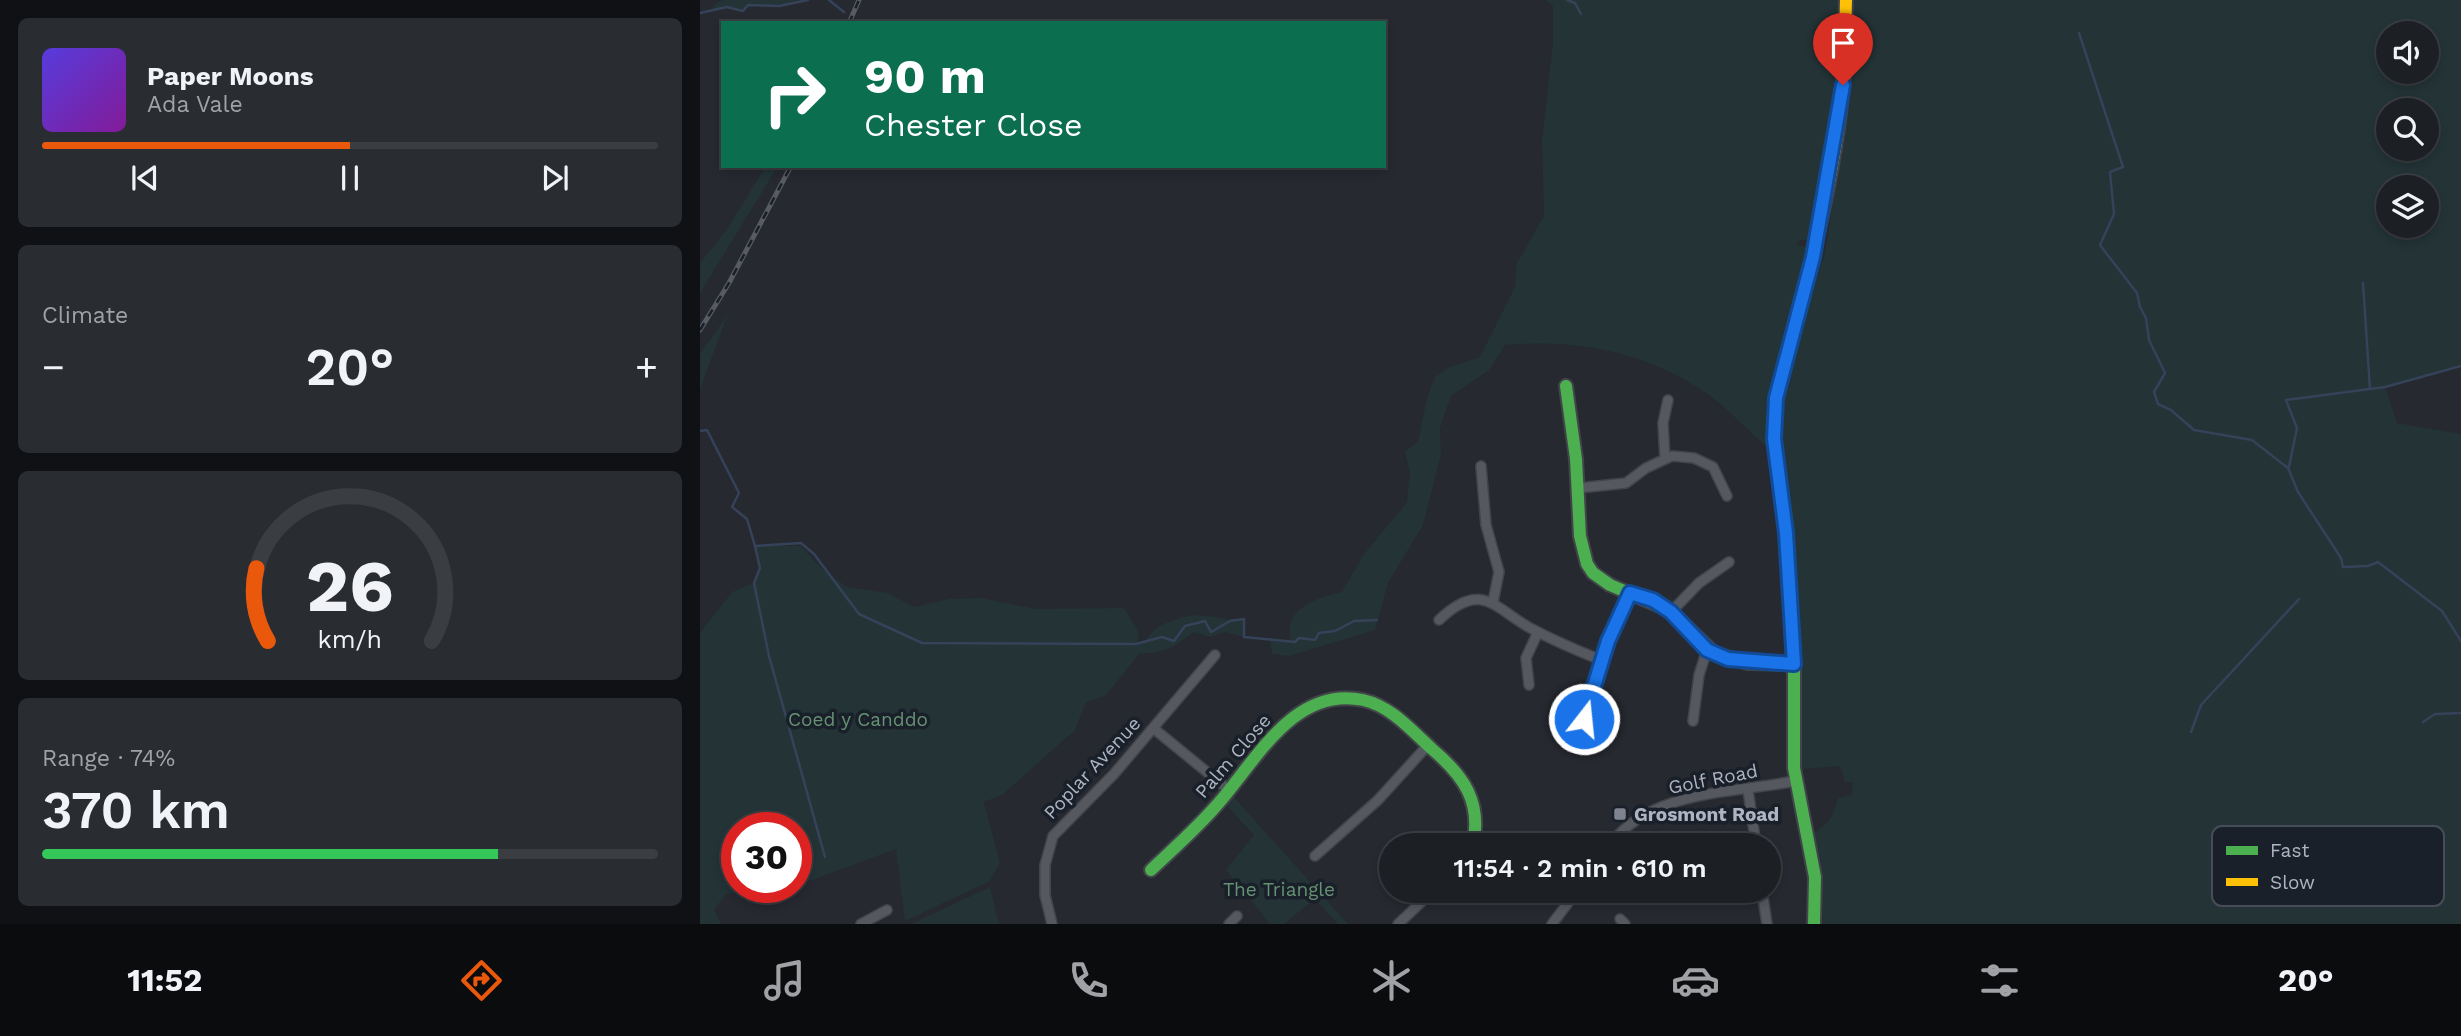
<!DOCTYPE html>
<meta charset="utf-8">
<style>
:root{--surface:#1c1f24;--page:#292c31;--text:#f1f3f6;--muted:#a0a2a6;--line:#3a3d41;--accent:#ea580c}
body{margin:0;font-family:"Work Sans",sans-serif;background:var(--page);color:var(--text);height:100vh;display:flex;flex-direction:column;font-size:26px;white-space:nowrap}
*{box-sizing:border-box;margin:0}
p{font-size:23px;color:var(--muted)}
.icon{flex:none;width:38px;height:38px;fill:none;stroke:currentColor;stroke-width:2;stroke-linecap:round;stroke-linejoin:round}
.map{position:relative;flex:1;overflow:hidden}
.panel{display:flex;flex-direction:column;gap:18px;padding:18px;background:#0f1114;width:700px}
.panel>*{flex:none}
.guide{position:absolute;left:21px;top:21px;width:665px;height:147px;border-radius:0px;box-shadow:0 4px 10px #0003,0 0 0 2px var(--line);background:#0b6e4f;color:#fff;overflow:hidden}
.tools{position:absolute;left:1676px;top:21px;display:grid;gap:14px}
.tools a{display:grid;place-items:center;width:63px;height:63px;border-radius:50%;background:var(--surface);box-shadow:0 4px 10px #0003,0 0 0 2px var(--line);font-size:35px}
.speed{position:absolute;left:21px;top:812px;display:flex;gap:14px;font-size:35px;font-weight:700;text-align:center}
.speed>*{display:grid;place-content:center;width:91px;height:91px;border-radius:50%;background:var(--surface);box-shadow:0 4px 10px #0003,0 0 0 2px var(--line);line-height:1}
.speed .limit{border:10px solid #d22;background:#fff;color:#111}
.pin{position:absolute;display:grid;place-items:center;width:60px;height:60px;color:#fff;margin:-72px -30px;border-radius:50% 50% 50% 0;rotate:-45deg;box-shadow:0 0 7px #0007}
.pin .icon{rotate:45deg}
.me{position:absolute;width:77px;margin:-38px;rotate:16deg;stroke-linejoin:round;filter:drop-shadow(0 0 5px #0008)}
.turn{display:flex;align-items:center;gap:24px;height:147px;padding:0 28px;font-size:32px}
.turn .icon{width:91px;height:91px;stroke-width:2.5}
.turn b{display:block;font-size:49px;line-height:60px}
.big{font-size:52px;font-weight:600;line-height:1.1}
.panel .tile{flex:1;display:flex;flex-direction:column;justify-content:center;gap:10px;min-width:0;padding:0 24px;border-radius:10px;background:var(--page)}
.panel .dial{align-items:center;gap:0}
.dial svg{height:182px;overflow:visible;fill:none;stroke:var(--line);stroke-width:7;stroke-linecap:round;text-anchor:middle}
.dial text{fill:var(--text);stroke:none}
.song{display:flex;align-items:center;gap:21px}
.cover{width:84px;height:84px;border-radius:10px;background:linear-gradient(135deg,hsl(250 70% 55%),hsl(290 70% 35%))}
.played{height:7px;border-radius:4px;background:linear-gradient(90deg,var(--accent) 50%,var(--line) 50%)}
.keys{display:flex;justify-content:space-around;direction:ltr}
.heat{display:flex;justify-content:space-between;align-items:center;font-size:38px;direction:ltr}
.charge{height:10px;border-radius:5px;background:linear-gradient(90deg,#34c759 74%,var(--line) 0)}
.trip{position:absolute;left:679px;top:833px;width:402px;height:70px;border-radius:35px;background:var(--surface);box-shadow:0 4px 10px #0003,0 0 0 2px var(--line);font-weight:600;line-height:70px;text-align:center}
.dock{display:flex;height:112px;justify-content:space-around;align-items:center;background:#0b0c0e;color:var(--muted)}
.dock .icon{width:49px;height:49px}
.dock .active{color:var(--accent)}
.dock b{font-size:32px;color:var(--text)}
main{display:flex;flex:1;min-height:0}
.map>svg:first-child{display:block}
</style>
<main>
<section class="panel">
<div class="tile">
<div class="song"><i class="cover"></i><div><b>Paper Moons</b><p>Ada Vale</p></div></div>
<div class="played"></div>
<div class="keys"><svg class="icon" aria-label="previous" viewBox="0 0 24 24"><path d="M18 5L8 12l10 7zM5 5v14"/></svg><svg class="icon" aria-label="pause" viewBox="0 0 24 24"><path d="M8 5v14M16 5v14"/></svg><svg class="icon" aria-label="next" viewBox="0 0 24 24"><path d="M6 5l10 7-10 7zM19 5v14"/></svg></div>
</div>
<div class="tile"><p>Climate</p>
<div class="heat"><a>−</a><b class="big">20°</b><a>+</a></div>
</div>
<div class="tile dial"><svg viewBox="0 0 100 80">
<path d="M14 69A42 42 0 1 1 86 69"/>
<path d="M14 69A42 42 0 0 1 9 37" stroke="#ea580c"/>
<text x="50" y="56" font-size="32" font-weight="700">26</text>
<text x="50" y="72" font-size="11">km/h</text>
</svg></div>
<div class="tile"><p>Range · 74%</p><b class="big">370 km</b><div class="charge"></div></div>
</section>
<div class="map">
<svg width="1761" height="924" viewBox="0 0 1761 924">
<rect width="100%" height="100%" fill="#262930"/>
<path fill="#233336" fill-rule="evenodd" d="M25,0h83l-29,6 -31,-1 -5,6 -16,-4 -16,3 5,-7z
M846,0h293v82l-10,69 -20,89h-9l-4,5 15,3 -36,124 -8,75c-23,-20 -44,-44 -70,-60 -58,-37 -125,-48 -192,-42l-16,25 -38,26 -11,32 1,26 -18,71 -35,58 -13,47 -86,26 -17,-2 -2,-14 19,2c1,-7 0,-17 3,-23 9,-17 33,-23 50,-27l22,-38 43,-52 3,-29 -5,-21 13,-11 10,-47 7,-17 15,-10 30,-10 35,-70 2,-24 27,-47 -2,-76 11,-96v-38z
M1153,0h608v366l-76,21 12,36 64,11v490h-638l-2,-61 -8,-30c16,-9 21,-18 25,-35l14,-3 1,-13h-8l-5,-16 -39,3 -1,-91 -8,-141 -4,-45 -9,-37 5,-58 12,-57 28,-83 28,-168zM1689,33h38v39h-38zM1689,110h38v39h-38zM1689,187h38v39h-38z
M66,166h12l-78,127v-30l25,-31z
M28,314l-28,75v-35z
M55,546h46l21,23 25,18 41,6 26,14 35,-8 32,-1 55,11 88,-1 15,24 -2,12c11,-3 12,-11 21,-17 7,-4 18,-8 26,-10 22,-6 39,5 60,2v18l-19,-5 -15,5 -16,-5c-17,13 -32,23 -54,21l-35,43 -19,6 -11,28 -73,65 -18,7 16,61 -10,18 -85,40 -9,-72 -100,37v-58h-59v59h55l-14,6 -24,-4 -28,5 -12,16 7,14h-21v-291l32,-41 22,-9 6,-15z
M532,795l116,129h-10l-23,-25 -31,25h-14l-44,-54 28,-35 -30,-32z
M290,887l9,37h-88z"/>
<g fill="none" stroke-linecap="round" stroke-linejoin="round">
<path stroke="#354259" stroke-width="2.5" d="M129,0l15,12
M867,0l8,3 6,11
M0,13l27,-6 16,4 5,-6 31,1 29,-6
M1379,33l44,134 -13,5 4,42 -14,31 37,48 3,14 6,11 3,22 16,33 -11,19 4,12 13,6 23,20 58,10 36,28 10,24 43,66 2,9 25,-1 10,-4 64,49 19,30
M1663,283l7,106
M0,431l7,-1 32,63 -7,14 15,12 8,27 5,22 -6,15 15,73 56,201
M1589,467l8,-39 -11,-28 99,-13 76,-21
M55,546l46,-3 13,11 45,60 63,29 214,1 26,-7 12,4 11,-15 20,-5 6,11 19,-11 14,-2v18l51,5 4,-4 16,2 4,-7 16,-2 19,-10 23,-1
M1723,722l12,-8 26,-1
M1491,732l10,-27 98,-106"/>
<defs>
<path id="street" d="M965,459l-2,-36 5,-23
M781,466l5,59 13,47 -6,30
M879,488l47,-5 20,-15 26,-12 22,2 19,9 14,29
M971,612l28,-29 30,-21
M739,620c43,-41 56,-11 93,9 23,12 46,22 69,31
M829,685l-3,-27 12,-26
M993,721l6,-46 8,-25
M453,728l76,62
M910,729l-15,-1 -11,-10 24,-77 22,-48
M1048,790l8,55
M910,845c40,-55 124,-52 185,-64
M1040,845l15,-2
M615,856l63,-56 50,-55
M1062,891l5,33
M939,895l5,-4
M920,919l5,5
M161,924l26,-14
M352,924l-7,-29v-30l8,-29 61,-62 101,-119
M529,924l8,-8
M698,924l35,-33
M852,924l25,-33"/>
<path id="fast" d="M1081,378l-5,20 -2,41 12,94 8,131v104l21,109 -1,47
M866,386l10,73 4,77 7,28 6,9 17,12 59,25 46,44 33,9 46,1
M451,870c22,-21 45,-41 65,-64 39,-43 77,-121 147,-106 28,6 49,31 69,49 32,27 50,53 41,96"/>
<path id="slow" d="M1081,378c25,-96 53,-193 62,-292 3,-29 2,-58 3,-86"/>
</defs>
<use href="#street" stroke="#414449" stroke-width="12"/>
<use href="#fast" stroke="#414449" stroke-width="16"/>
<use href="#slow" stroke="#414449" stroke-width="16"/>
<use href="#street" stroke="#55585f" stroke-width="9"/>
<use href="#fast" stroke="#4caf50" stroke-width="12"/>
<use href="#slow" stroke="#ffc107" stroke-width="12"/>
<defs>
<path id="rail" d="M149,23l10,-23
M0,330l29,-47 62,-117"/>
</defs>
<use href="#rail" stroke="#585b62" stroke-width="5"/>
<use href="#rail" stroke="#19202a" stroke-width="2.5" stroke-dasharray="8" stroke-linecap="butt"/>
</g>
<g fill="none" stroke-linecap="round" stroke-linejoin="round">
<defs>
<path id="route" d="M884,719l24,-78 22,-48 23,7 18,12 36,38 21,9 66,5 -8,-131 -12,-94 2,-41 37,-141 30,-172"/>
</defs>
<use href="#route" stroke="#114b97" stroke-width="18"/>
<use href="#route" stroke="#1a73e8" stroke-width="12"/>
</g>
<rect fill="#7e848f" stroke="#19202a" stroke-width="2.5" x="913" y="807" width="14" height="14" rx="3.5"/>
<g text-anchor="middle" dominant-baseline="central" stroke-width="7" stroke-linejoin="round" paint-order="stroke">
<g font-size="19" fill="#679173" stroke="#19202a">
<text x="158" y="719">Coed y Canddo</text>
<text x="579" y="889">The Triangle</text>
</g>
<g font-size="19" fill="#aeb5c2" stroke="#19202a">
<text transform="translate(533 756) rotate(-49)">Palm Close</text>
<text transform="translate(392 768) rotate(-47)">Poplar Avenue</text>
<text transform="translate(1013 779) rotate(-11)">Golf Road</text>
</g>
<g font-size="19" font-weight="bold" fill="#aeb5c2" stroke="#19202a" text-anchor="start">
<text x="934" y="814">Grosmont Road</text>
</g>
</g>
<rect x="1512" y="826" width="232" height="80" rx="10" fill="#19202a" stroke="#464d58" stroke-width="2"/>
<rect x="1526" y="846" width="32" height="9" fill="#4caf50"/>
<rect x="1526" y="878" width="32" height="8" fill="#ffc107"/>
<g font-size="19" fill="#aeb5c2">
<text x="1570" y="857">Fast</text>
<text x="1570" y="889">Slow</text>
</g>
</svg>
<div class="tools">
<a><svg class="icon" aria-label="sound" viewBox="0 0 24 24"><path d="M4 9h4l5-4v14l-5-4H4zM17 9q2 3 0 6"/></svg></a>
<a><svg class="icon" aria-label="search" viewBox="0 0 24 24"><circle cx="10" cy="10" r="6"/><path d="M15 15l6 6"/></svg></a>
<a><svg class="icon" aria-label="layers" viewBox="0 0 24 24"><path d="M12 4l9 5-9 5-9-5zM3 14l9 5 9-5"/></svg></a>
</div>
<div class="speed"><div class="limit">30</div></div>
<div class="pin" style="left:1143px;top:85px;background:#d93025"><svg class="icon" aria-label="arrive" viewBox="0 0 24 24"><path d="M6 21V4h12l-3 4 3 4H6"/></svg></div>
<svg class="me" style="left:884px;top:719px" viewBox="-20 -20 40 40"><circle r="17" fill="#1a73e8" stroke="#fff" stroke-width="3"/><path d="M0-11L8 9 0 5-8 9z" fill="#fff"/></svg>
<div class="trip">11:54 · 2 min · 610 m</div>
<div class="guide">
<div class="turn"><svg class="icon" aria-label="right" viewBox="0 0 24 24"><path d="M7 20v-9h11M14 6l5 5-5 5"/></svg><div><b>90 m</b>Chester Close</div></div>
</div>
</div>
</main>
<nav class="dock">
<b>11:52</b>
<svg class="icon active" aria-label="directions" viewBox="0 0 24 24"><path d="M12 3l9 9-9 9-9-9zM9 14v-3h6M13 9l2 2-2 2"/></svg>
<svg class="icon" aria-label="music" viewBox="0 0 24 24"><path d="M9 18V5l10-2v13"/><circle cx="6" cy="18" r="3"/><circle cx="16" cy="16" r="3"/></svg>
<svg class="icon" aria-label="phone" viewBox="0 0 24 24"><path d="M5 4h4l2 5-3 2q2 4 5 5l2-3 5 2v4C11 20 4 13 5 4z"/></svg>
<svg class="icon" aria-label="climate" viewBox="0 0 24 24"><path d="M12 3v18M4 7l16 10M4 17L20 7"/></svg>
<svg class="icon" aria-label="car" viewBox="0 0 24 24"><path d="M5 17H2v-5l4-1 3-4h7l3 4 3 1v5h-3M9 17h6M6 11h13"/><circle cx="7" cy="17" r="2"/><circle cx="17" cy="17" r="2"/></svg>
<svg class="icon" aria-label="filters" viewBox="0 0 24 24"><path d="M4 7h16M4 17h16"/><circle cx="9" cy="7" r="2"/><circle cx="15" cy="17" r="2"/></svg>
<b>20°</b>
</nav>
